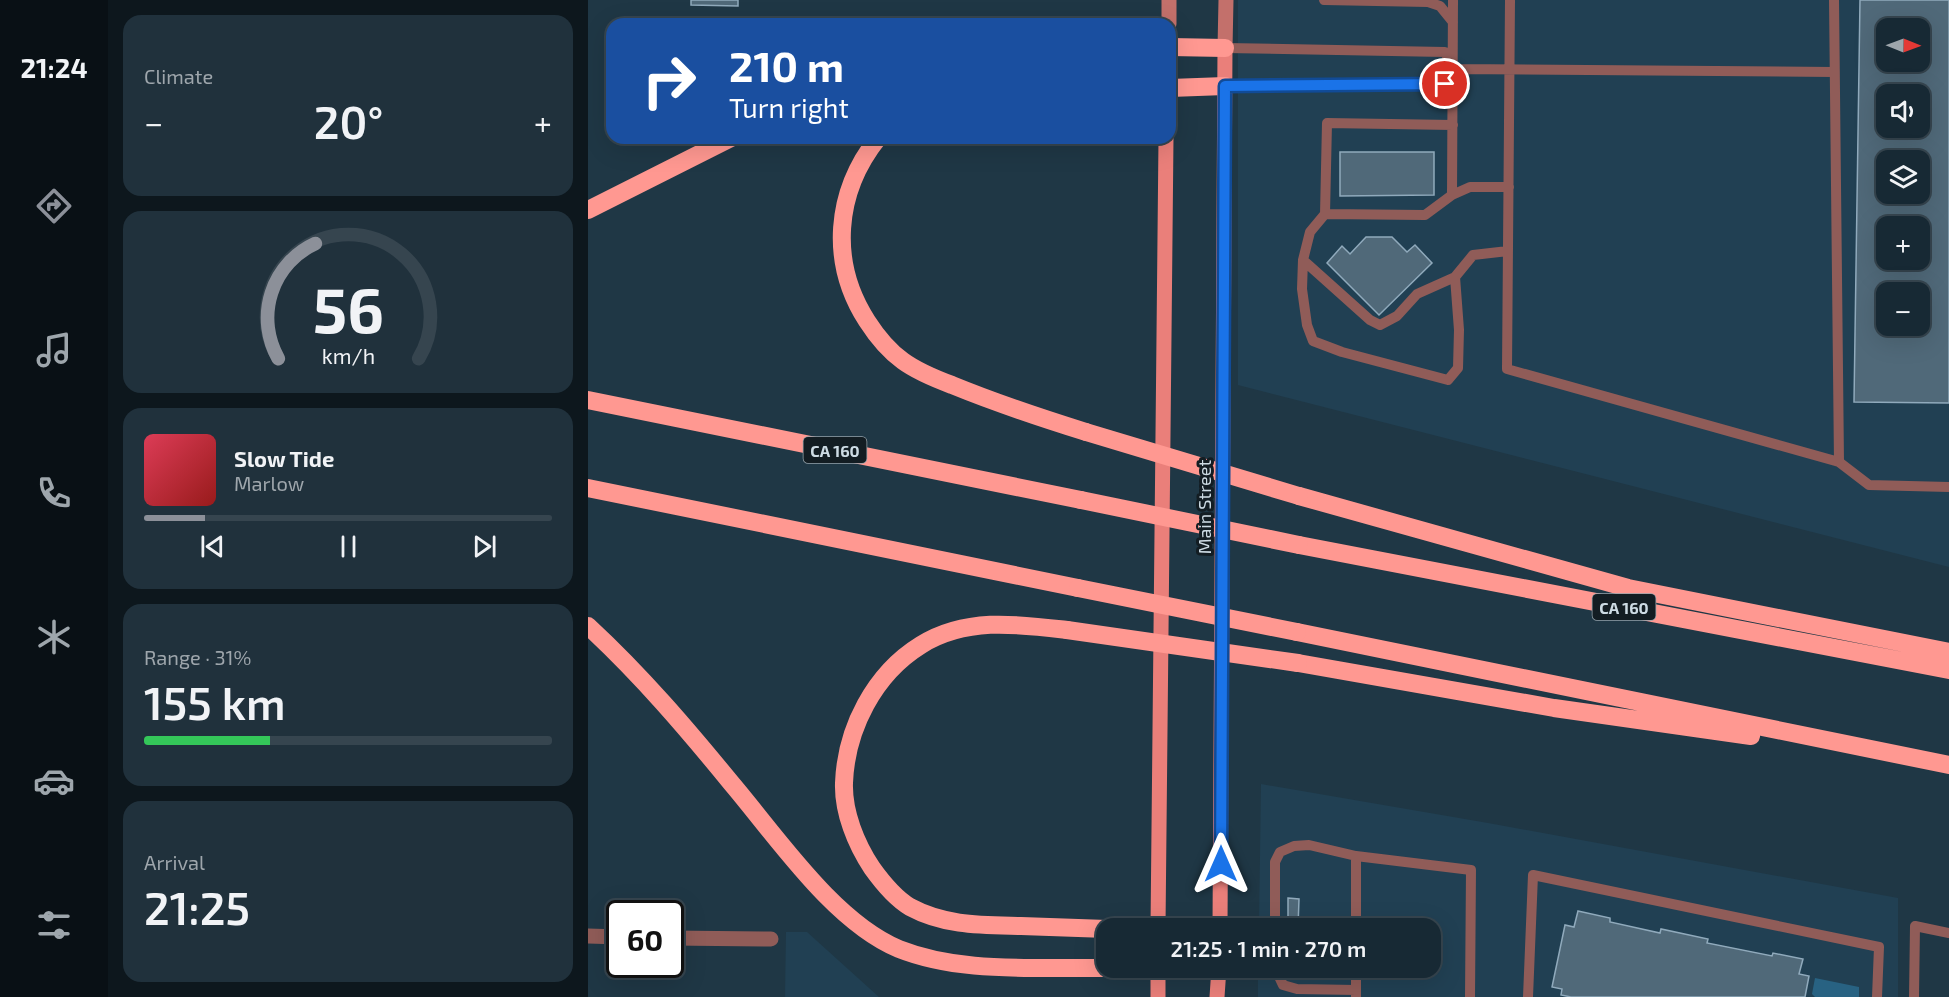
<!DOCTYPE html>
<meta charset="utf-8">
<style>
:root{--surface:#172934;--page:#20313c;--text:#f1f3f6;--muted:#9ea6ac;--line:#36454f;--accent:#8c9099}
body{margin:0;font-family:"Exo 2",sans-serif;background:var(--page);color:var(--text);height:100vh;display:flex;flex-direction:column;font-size:22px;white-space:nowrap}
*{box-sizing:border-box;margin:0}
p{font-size:20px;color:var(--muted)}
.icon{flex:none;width:33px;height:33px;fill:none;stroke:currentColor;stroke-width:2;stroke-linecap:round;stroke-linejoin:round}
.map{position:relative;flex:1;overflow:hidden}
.drawer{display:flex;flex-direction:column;gap:15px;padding:15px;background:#0d171d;width:480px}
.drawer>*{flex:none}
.guide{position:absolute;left:18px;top:18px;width:570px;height:126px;border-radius:18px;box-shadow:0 6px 24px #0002,0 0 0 2px var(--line);background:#1a4fa0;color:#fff;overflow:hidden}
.needle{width:39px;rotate:91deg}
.controls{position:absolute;left:1288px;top:18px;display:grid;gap:12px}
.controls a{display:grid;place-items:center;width:54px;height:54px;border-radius:12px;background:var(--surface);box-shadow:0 6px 24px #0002,0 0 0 2px var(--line);font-size:30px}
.speed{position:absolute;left:18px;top:900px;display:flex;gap:12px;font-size:30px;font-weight:700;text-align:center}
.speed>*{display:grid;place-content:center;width:78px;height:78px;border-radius:50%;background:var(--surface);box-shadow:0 6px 24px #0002,0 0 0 2px var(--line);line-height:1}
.speed .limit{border:3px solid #111;border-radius:9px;background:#fff;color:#111}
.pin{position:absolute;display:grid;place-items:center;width:51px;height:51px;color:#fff;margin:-26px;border:3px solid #fff;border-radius:50%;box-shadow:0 2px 6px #0007}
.me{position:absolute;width:66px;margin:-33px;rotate:0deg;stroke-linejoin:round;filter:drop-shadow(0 0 4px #0008)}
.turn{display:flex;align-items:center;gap:21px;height:126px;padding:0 24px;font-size:27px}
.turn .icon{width:78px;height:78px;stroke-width:2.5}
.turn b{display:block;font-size:42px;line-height:51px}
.big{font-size:45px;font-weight:600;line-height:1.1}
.drawer .card{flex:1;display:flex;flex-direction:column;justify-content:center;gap:9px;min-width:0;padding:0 21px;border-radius:18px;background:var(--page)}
.drawer .dial{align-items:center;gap:0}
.dial svg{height:156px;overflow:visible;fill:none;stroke:var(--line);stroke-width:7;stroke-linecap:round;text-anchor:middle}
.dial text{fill:var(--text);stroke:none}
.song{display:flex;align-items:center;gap:18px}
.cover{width:72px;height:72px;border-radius:9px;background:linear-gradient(135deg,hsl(350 70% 55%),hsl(0 70% 35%))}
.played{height:6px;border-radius:3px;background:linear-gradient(90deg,var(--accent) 15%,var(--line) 15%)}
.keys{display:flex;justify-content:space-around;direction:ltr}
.heat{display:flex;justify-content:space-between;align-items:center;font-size:33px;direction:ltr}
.charge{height:9px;border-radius:4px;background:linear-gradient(90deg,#34c759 31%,var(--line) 0)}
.trip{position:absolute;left:508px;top:918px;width:345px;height:60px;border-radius:18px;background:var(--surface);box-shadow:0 6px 24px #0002,0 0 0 2px var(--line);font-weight:600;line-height:60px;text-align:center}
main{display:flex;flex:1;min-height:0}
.dock{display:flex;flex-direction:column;width:108px;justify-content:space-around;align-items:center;background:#091015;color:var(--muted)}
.dock .icon{width:42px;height:42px}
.dock .active{color:var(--accent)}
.dock b{font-size:27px;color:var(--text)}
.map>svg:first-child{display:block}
</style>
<main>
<nav class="dock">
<b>21:24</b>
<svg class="icon active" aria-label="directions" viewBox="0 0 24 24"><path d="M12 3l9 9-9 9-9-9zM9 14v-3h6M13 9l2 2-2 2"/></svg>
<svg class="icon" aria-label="music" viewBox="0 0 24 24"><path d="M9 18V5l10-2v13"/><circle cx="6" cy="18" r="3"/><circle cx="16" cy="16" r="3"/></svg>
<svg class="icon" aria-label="phone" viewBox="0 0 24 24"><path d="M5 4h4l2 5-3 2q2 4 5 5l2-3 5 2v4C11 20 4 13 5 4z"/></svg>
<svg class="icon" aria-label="climate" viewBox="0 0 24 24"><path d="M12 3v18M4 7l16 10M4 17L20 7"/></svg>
<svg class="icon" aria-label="car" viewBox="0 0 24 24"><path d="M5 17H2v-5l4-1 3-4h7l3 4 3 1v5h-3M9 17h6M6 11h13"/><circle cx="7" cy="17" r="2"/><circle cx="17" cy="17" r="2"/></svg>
<svg class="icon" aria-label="filters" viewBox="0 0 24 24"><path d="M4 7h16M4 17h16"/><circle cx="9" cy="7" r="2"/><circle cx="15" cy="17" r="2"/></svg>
</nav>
<section class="drawer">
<div class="card"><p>Climate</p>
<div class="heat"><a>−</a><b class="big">20°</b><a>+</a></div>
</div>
<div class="card dial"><svg viewBox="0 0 100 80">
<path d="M14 69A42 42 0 1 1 86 69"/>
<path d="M14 69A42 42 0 0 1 33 10" stroke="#8c9099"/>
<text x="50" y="56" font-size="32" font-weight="700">56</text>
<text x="50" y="72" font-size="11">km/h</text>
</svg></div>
<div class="card">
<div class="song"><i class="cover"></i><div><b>Slow Tide</b><p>Marlow</p></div></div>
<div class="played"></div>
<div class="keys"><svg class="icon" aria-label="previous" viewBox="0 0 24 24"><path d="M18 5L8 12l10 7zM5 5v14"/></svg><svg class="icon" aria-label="pause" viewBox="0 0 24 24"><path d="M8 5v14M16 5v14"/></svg><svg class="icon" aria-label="next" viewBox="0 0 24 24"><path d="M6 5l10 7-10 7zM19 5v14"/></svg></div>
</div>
<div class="card"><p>Range · 31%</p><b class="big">155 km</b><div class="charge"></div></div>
<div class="card"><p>Arrival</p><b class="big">21:25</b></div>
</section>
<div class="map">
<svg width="1361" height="997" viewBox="0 0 1361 997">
<rect width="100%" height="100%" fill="#1f3745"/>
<path fill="#214053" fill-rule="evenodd" d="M650,0h711v567l-711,-182zM1299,28h33v34h-33zM1299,94h33v34h-33zM1299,160h33v34h-33zM1299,226h33v34h-33zM1299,292h33v34h-33z
M673,784l227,39 410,75v99h-640v-29h173v-40h-172z
M198,932h21l72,65h-94z"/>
<path fill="#286282" d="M1227,978l44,9v10h-44l-3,-3z"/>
<path fill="#506979" stroke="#90aabc" stroke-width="1.5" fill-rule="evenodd" d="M103,0h47v6l-47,-1z
M1272,0h89v403l-95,-1zM1299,28h33v34h-33zM1299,94h33v34h-33zM1299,160h33v34h-33zM1299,226h33v34h-33zM1299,292h33v34h-33z
M752,152h94v43l-94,1z
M778,237h26l15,15 8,-7 17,18 -53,52 -52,-52 15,-17 8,8z
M700,898l11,1 -1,29h-10z
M990,911l32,7v4l50,11 1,-4 47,10 -1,4 65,13 1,-3 30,6 -4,15 10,2 -4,21h-234l-10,-2 1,-6 -10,-2 13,-62 9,2z"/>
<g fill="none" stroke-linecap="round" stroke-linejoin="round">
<path stroke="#905c58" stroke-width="10" d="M736,0l104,2 12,4 13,16
M922,0l-3,369 332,93 30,23 80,2
M1246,0l5,462
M637,48l220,4 8,17
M865,69l381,3
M637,86l220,-2 8,-15
M865,125l-126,-2 -2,91 -15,18 -7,28 -1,29 5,36 6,16 29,11 106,28 10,-12 1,-38 -4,-53 18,-22 35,-4
M864,195l1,-195
M737,214l100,1 27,-20 18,-8h39
M715,260l67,60 10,5 17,-9 20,-22 38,-17
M687,928v-66l5,-10 14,-6 15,-1 47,11 115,14 -1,127
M768,928v-72
M687,968l8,17 14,4 59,1
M768,997v-29
M940,997l5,-122 346,72 -2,50
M1326,997l1,-71 34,7"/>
<path stroke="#905c58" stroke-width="15" d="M0,936l32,1
M82,938l101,1"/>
<path stroke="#c3706b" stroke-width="15" d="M581,24v-24
M637,48l1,-48"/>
<path stroke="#ea7f7a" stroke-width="15" d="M570,928l8,-790
M632,928l5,-880
M570,997v-29
M629,997l2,-29"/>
<path stroke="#ff9891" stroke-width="18" d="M582,47l55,1
M582,88l55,-2
M290,138c-43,54 -49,124 -11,183 9,14 22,30 36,40 15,11 33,18 49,24 44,18 89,33 134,47
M0,210l143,-72
M0,400l493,100
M0,488l490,100
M711,496l329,92 321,64
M711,545l650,125
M0,626c53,49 99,103 144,158 45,53 102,138 167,165 48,19 102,19 153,19 24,0 48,0 73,0 11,0 25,2 36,0
M479,630c-50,-6 -101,-13 -146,15 -47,29 -75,84 -77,138 -1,29 12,61 28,85 10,14 23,30 38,39 35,19 72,18 111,19 28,1 57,2 86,3
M709,632l652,133
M710,663l256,45 197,28"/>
<path stroke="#ff9891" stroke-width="18" d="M498,432l213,64
M493,500l218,45
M490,588l219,44
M479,630l231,33"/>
</g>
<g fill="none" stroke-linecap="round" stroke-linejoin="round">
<defs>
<path id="route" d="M633,864l4,-778 220,-2"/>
</defs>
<use href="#route" stroke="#114b97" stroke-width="15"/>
<use href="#route" stroke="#1a73e8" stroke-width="10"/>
</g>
<g text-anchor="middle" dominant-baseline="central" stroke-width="6" stroke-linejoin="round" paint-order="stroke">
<g fill="#131d23" stroke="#95a2aa" stroke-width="1.5">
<rect x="215.5" y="437" width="63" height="26" rx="4.5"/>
<rect x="1004.5" y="594" width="63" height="26" rx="4.5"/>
</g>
<g font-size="16" font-weight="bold" fill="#cddbe4">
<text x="247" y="450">CA 160</text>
<text x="1036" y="607">CA 160</text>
</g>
<g font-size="18" fill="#cddbe4" stroke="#131d23">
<text transform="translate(616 507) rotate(-90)">Main Street</text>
</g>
</g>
</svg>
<div class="controls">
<a><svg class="needle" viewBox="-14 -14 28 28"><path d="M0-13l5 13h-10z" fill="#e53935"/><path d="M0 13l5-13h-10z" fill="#9ea6ac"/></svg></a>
<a><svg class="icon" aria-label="sound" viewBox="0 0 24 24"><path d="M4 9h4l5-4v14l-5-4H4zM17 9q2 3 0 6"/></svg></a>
<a><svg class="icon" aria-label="layers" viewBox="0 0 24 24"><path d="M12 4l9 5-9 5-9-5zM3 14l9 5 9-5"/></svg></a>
<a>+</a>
<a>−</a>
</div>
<div class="speed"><div class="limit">60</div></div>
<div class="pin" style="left:857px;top:84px;background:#d93025"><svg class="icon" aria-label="arrive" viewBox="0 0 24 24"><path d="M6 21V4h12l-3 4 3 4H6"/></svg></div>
<svg class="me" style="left:633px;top:864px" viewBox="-20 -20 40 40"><path d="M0-17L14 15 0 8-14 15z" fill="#1a73e8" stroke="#fff" stroke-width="4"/></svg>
<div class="trip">21:25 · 1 min · 270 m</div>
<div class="guide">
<div class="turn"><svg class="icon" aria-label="right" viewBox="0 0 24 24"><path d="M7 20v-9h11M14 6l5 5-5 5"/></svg><div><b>210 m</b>Turn right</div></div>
</div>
</div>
</main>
